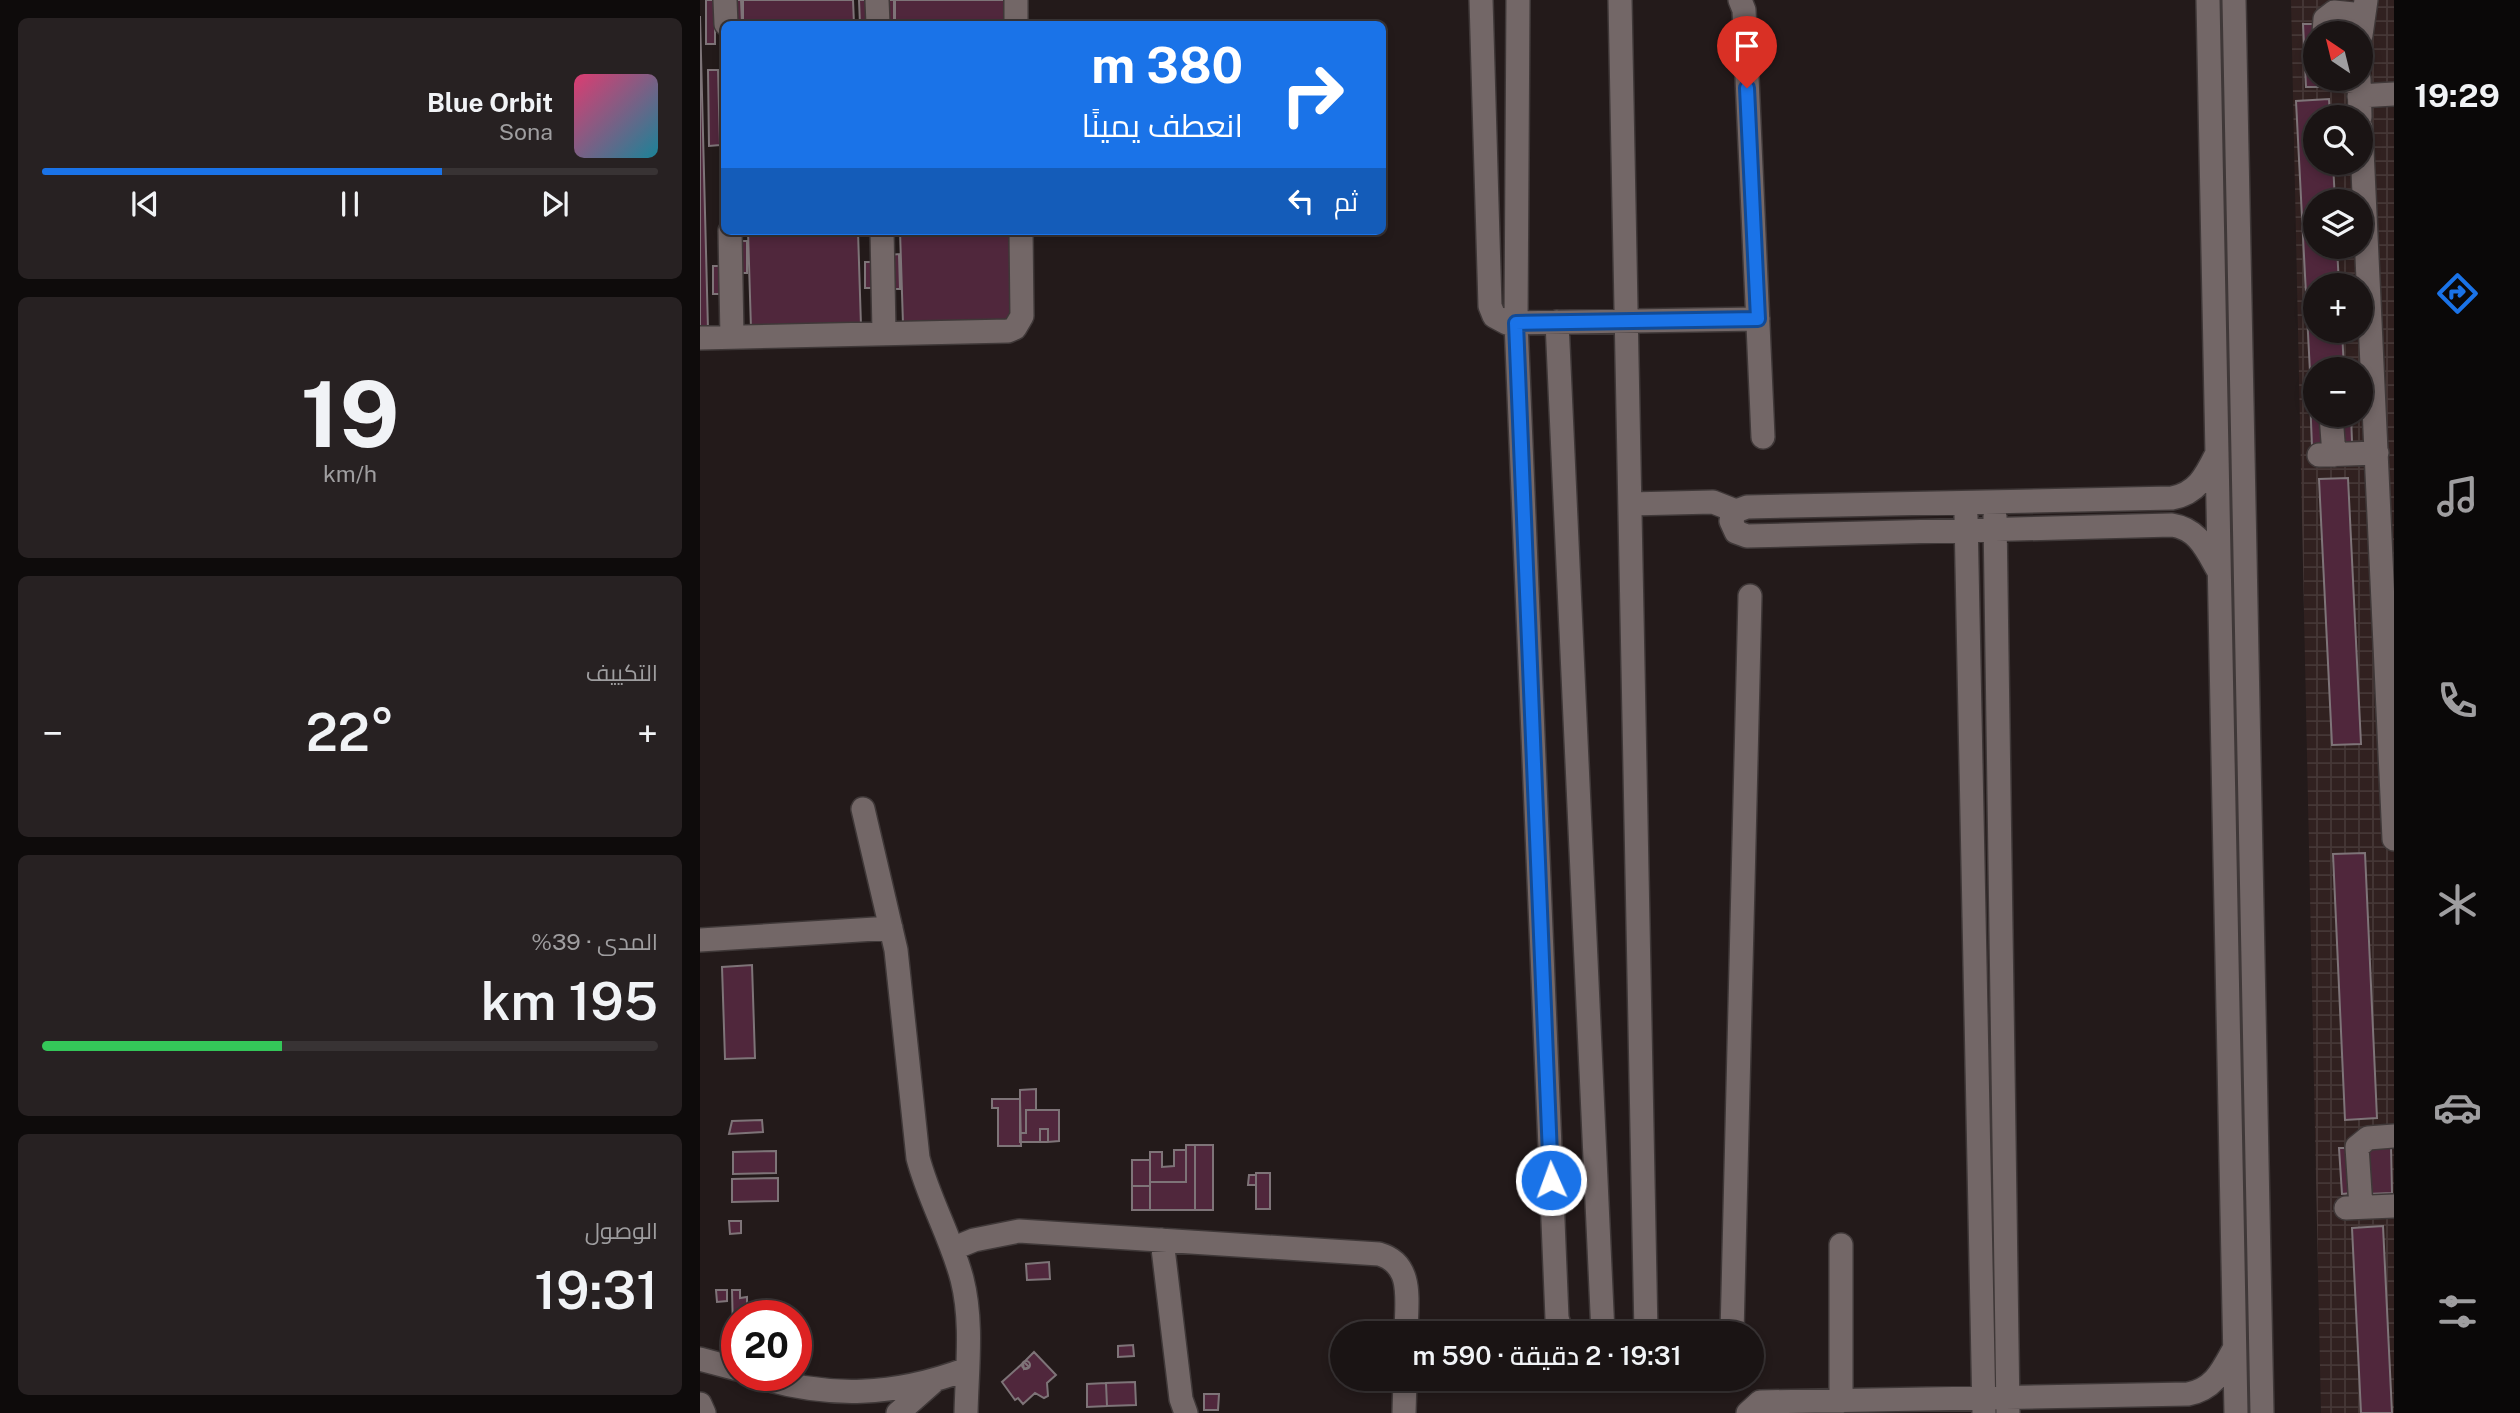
<!DOCTYPE html>
<html lang="ar">
<meta charset="utf-8">
<style>
:root{--surface:#1a1414;--page:#272122;--text:#f1f3f6;--muted:#9f9ea0;--line:#383334;--accent:#1a73e8}
body{margin:0;font-family:"Public Sans",Cairo,sans-serif;background:var(--page);color:var(--text);direction:rtl;height:100vh;display:flex;flex-direction:column;font-size:26px;white-space:nowrap}
*{box-sizing:border-box;margin:0}
p{font-size:23px;color:var(--muted)}
.icon{flex:none;width:38px;height:38px;fill:none;stroke:currentColor;stroke-width:2;stroke-linecap:round;stroke-linejoin:round}
.map{position:relative;flex:1;overflow:hidden;direction:ltr}
.sheet{display:flex;flex-direction:column;gap:18px;padding:18px;background:#0e0b0b;width:700px}
.sheet>*{flex:none}
.top-card{position:absolute;left:21px;top:21px;width:665px;height:214px;border-radius:10px;box-shadow:0 4px 10px #0003,0 0 0 2px var(--line);direction:rtl;background:#1a73e8;color:#fff;overflow:hidden}
.needle{width:46px;rotate:325deg}
.controls{position:absolute;left:1603px;top:21px;display:grid;gap:14px}
.controls a{display:grid;place-items:center;width:70px;height:70px;border-radius:50%;background:var(--surface);box-shadow:0 4px 10px #0003,0 0 0 2px var(--line);font-size:35px}
.speed{position:absolute;left:21px;top:1300px;display:flex;gap:14px;font-size:35px;font-weight:700;text-align:center}
.speed>*{display:grid;place-content:center;width:91px;height:91px;border-radius:50%;background:var(--surface);box-shadow:0 4px 10px #0003,0 0 0 2px var(--line);line-height:1}
.speed .limit{border:10px solid #d22;background:#fff;color:#111}
.pin{position:absolute;display:grid;place-items:center;width:60px;height:60px;color:#fff;margin:-72px -30px;border-radius:50% 50% 50% 0;rotate:-45deg;box-shadow:0 0 7px #0007}
.pin .icon{rotate:45deg}
.me{position:absolute;width:77px;margin:-38px;rotate:358deg;stroke-linejoin:round;filter:drop-shadow(0 0 5px #0008)}
.turn{display:flex;align-items:center;gap:24px;height:147px;padding:0 28px;font-size:32px}
.turn .icon{width:91px;height:91px;stroke-width:2.5}
.turn b{display:block;font-size:49px;line-height:60px}
.then{display:flex;align-items:center;height:66px;padding:0 28px;background:#0003;gap:14px;font-size:26px}
.big{font-size:52px;font-weight:600;line-height:1.1}
.sheet .widget{flex:1;display:flex;flex-direction:column;justify-content:center;gap:10px;min-width:0;padding:0 24px;border-radius:10px;background:var(--page)}
.sheet .dial{align-items:center;gap:0}
.dial b{font-size:91px;line-height:1}
.song{display:flex;align-items:center;gap:21px}
.cover{width:84px;height:84px;border-radius:10px;background:linear-gradient(135deg,hsl(340 70% 55%),hsl(190 70% 35%))}
.played{height:7px;border-radius:4px;background:linear-gradient(90deg,var(--accent) 65%,var(--line) 65%)}
.keys{display:flex;justify-content:space-around;direction:ltr}
.heat{display:flex;justify-content:space-between;align-items:center;font-size:38px;direction:ltr}
.charge{height:10px;border-radius:5px;background:linear-gradient(90deg,#34c759 39%,var(--line) 0)}
.trip{position:absolute;left:630px;top:1321px;width:434px;height:70px;border-radius:35px;background:var(--surface);box-shadow:0 4px 10px #0003,0 0 0 2px var(--line);font-weight:600;line-height:70px;text-align:center;direction:rtl}
main{display:flex;flex:1;min-height:0}
.menu{display:flex;flex-direction:column;width:126px;justify-content:space-around;align-items:center;background:#0a0808;color:var(--muted)}
.menu .icon{width:49px;height:49px}
.menu .on{color:var(--accent)}
.menu b{font-size:32px;color:var(--text)}
.map>svg:first-child{display:block}
</style>
<main>
<nav class="menu">
<b>19:29</b>
<svg class="icon on" aria-label="directions" viewBox="0 0 24 24"><path d="M12 3l9 9-9 9-9-9zM9 14v-3h6M13 9l2 2-2 2"/></svg>
<svg class="icon" aria-label="music" viewBox="0 0 24 24"><path d="M9 18V5l10-2v13"/><circle cx="6" cy="18" r="3"/><circle cx="16" cy="16" r="3"/></svg>
<svg class="icon" aria-label="phone" viewBox="0 0 24 24"><path d="M5 4h4l2 5-3 2q2 4 5 5l2-3 5 2v4C11 20 4 13 5 4z"/></svg>
<svg class="icon" aria-label="climate" viewBox="0 0 24 24"><path d="M12 3v18M4 7l16 10M4 17L20 7"/></svg>
<svg class="icon" aria-label="car" viewBox="0 0 24 24"><path d="M5 17H2v-5l4-1 3-4h7l3 4 3 1v5h-3M9 17h6M6 11h13"/><circle cx="7" cy="17" r="2"/><circle cx="17" cy="17" r="2"/></svg>
<svg class="icon" aria-label="filters" viewBox="0 0 24 24"><path d="M4 7h16M4 17h16"/><circle cx="9" cy="7" r="2"/><circle cx="15" cy="17" r="2"/></svg>
</nav>
<div class="map">
<svg width="1694" height="1413" viewBox="0 0 1694 1413">
<defs>
<pattern id="industrial-grid" width="8" height="8" patternUnits="userSpaceOnUse" patternTransform="scale(1.75)"><rect width="8" height="8" fill="#312120"/><path d="M0 4h8M4 0v8" fill="none" stroke="#453736"/></pattern>
</defs>
<rect width="100%" height="100%" fill="#231a1a"/>
<path fill="url(#industrial-grid)" fill-rule="evenodd" d="M1591,0h103v1413h-73zM1615,33h46v46h-46zM1615,117h46v46h-46zM1615,201h46v46h-46zM1615,285h46v46h-46zM1615,369h46v46h-46z"/>
<path fill="#50273c" stroke="#7e7478" stroke-width="2" d="M6,0h9v44h-9z
M32,0h9l1,24h-9z
M43,0h110l1,24h-111z
M159,0h9l1,24h-9z
M185,0h9v24h-8z
M195,0h111v24h-111z
M0,16l8,314h-8z
M1644,23l1,10h-15v-9z
M1603,24h12l3,63h-12z
M8,70h10l2,75 -11,1z
M1629,99l1,18h-15v46h18l2,38h-20v46h22l2,38h-24v46h27l2,38 -34,3 -14,-271z
M48,231h110l3,95 -110,3z
M200,231h112l2,90 -111,3z
M38,241h9v32h-9z
M199,254l1,35h-9l-1,-34z
M165,262h9v26h-9z
M13,266h10l-1,28h-9z
M1610,396h5v19h8l1,32h-12z
M1637,415h14l1,27h-14z
M1648,478l13,266 -29,1 -13,-266z
M1665,853l12,265 -32,2 -12,-266z
M52,965l3,93 -30,1 -3,-92z
M336,1089v21h-10v23h-6v-43z
M292,1099h28l1,47h-23v-38h-6z
M326,1110h33v31l-11,1v-13h-8v13h-20v-9h6z
M62,1120l1,12 -34,2 3,-13z
M340,1129h8v13h-8z
M486,1145h9v65h-45v-28h36z
M495,1145h18v65h-18z
M1665,1145h26l1,48 -25,1z
M1639,1148h10l3,45 -10,1z
M474,1150h12v32h-36v-30h12v15l12,-1z
M76,1151v22l-43,1v-22z
M432,1160h18v26h-18z
M556,1173h14v36h-14z
M549,1175h7v10h-8z
M78,1178v23l-46,1v-23z
M432,1186h18v24h-18z
M29,1221h12v12l-11,1z
M1683,1226l9,187h-31l-9,-185z
M349,1262l1,17 -23,1 -1,-16z
M16,1290h11v11l-10,1z
M32,1290h8v8l7,-1v19h-10v15h-4z
M433,1345l1,11 -16,1v-11z
M334,1352l22,23 -9,8 1,13 -4,2 -9,-5 -12,11 -5,-6 -3,2 -13,-18 21,-19 1,6 5,-2 -5,-5z
M322 1365a4 4 0 1 1 8 0a4 4 0 1 1-8 0Z
M435,1382l1,23 -29,1 -1,-23z
M406,1383l1,23 -20,1v-23z
M504,1394h15l-1,16h-14z"/>
<g fill="none" stroke-linecap="round" stroke-linejoin="round">
<defs>
<path id="minor" d="M25,0l1,24
M177,0l1,24
M316,0v24
M781,0l9,306 4,10 13,7 251,-4
M818,0l-2,322 41,996 5,16
M920,0l26,1334
M1040,0l4,10 19,427
M1508,0l28,1413
M1534,0l28,1413
M1624,33l1,-14 9,-7 29,3
M1661,35l5,-35
M1632,79l27,3
M1659,79l1,38
M1659,96l35,-2
M1661,128l33,711
M30,231l2,106
M182,231l2,101
M857,322l46,1012
M0,338l308,-7 7,-3 7,-12 -1,-85
M1631,415l3,40
M1517,453c-11,22 -19,40 -45,45l-425,9 -11,4 -5,10 5,11 11,4 425,-11c26,4 34,24 46,45
M1619,455l58,-2
M930,504l83,-2 23,9
M1266,516l18,897
M1295,517l13,896
M163,809l33,141 22,208c11,42 33,79 44,121 11,43 5,90 4,134
M0,940l191,-12
M1661,1207l-4,-60 11,-9 26,-2
M1646,1208l48,-2
M462,1240l19,159 5,14
M252,1249l22,-9 45,-9 360,23c36,10 27,49 27,80
M1032,1334l18,-738
M0,1359l37,10
M55,1376c74,23 140,20 212,-7
M1141,1401v-156
M0,1404l4,9
M198,1413l34,-30
M704,1413l1,-34
M1048,1413l12,-11 428,-8c26,-5 34,-23 46,-45"/>
</defs>
<use href="#minor" stroke="#3f3838" stroke-width="26"/>
<use href="#minor" stroke="#736767" stroke-width="23"/>
</g>
<g fill="none" stroke-linecap="round" stroke-linejoin="round">
<defs>
<path id="route" d="M851,1180l-35,-857 242,-4 -11,-231"/>
</defs>
<use href="#route" stroke="#114b97" stroke-width="18"/>
<use href="#route" stroke="#1a73e8" stroke-width="12"/>
</g>
</svg>
<div class="controls">
<a><svg class="needle" viewBox="-14 -14 28 28"><path d="M0-13l5 13h-10z" fill="#e53935"/><path d="M0 13l5-13h-10z" fill="#9f9ea0"/></svg></a>
<a><svg class="icon" aria-label="search" viewBox="0 0 24 24"><circle cx="10" cy="10" r="6"/><path d="M15 15l6 6"/></svg></a>
<a><svg class="icon" aria-label="layers" viewBox="0 0 24 24"><path d="M12 4l9 5-9 5-9-5zM3 14l9 5 9-5"/></svg></a>
<a>+</a>
<a>−</a>
</div>
<div class="speed"><div class="limit">20</div></div>
<div class="pin" style="left:1047px;top:88px;background:#d93025"><svg class="icon" aria-label="arrive" viewBox="0 0 24 24"><path d="M6 21V4h12l-3 4 3 4H6"/></svg></div>
<svg class="me" style="left:851px;top:1180px" viewBox="-20 -20 40 40"><circle r="17" fill="#1a73e8" stroke="#fff" stroke-width="3"/><path d="M0-11L8 9 0 5-8 9z" fill="#fff"/></svg>
<div class="trip">19:31 · 2 دقيقة · 590 m</div>
<div class="top-card">
<div class="turn"><svg class="icon" aria-label="right" viewBox="0 0 24 24"><path d="M7 20v-9h11M14 6l5 5-5 5"/></svg><div><b>380 m</b>انعطف يمينًا</div></div>
<div class="then">ثم<svg class="icon" aria-label="left" viewBox="0 0 24 24"><path d="M17 20v-9H6M10 6l-5 5 5 5"/></svg></div>
</div>
</div>
<section class="sheet">
<div class="widget">
<div class="song"><i class="cover"></i><div><b>Blue Orbit</b><p>Sona</p></div></div>
<div class="played"></div>
<div class="keys"><svg class="icon" aria-label="previous" viewBox="0 0 24 24"><path d="M18 5L8 12l10 7zM5 5v14"/></svg><svg class="icon" aria-label="pause" viewBox="0 0 24 24"><path d="M8 5v14M16 5v14"/></svg><svg class="icon" aria-label="next" viewBox="0 0 24 24"><path d="M6 5l10 7-10 7zM19 5v14"/></svg></div>
</div>
<div class="widget dial"><b>19</b><p>km/h</p></div>
<div class="widget"><p>التكييف</p>
<div class="heat"><a>−</a><b class="big">22°</b><a>+</a></div>
</div>
<div class="widget"><p>المدى · 39%</p><b class="big">195 km</b><div class="charge"></div></div>
<div class="widget"><p>الوصول</p><b class="big">19:31</b></div>
</section>
</main>
